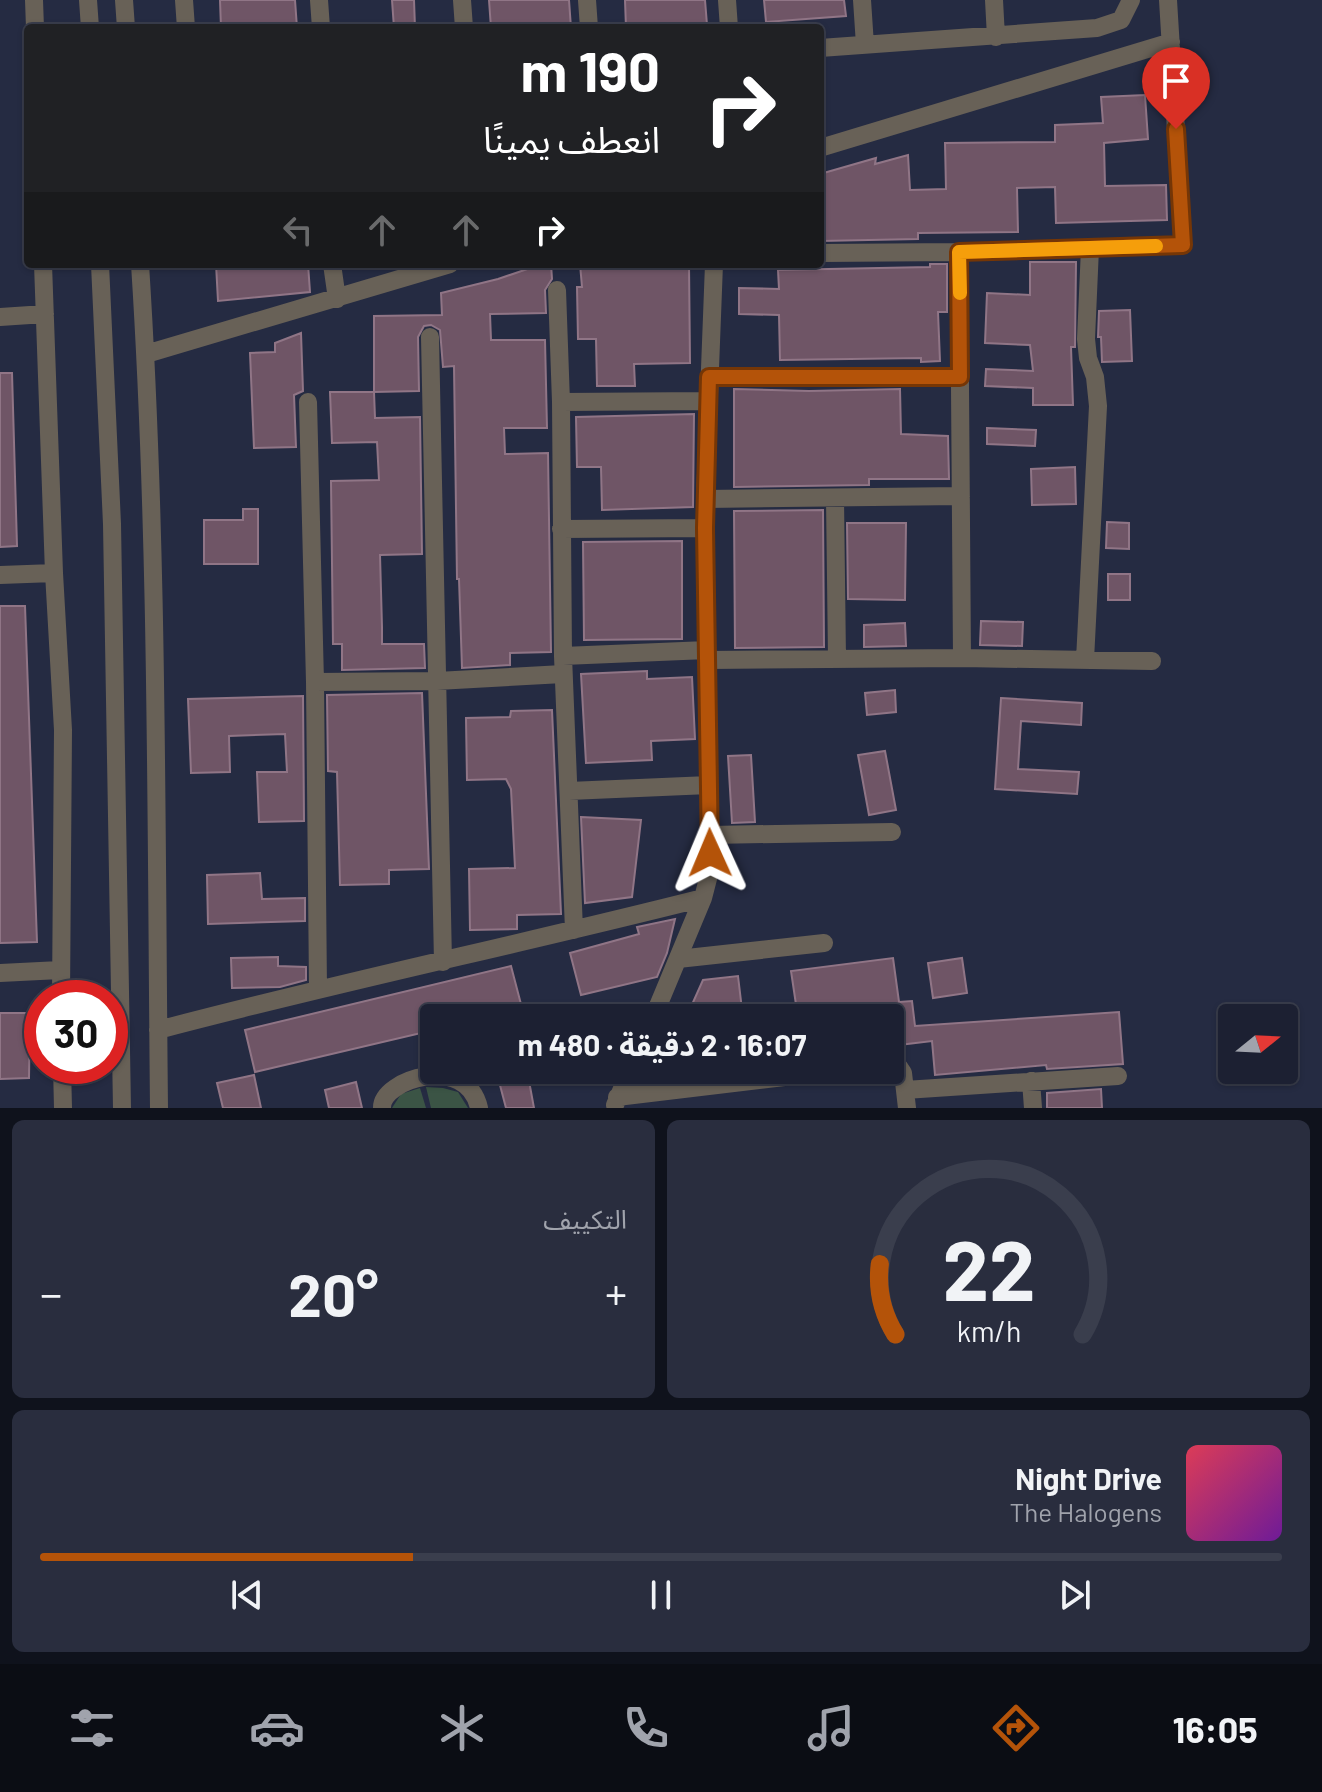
<!DOCTYPE html>
<html lang="ar">
<meta charset="utf-8">
<style>
:root{--surface:#1c2032;--page:#292d3e;--text:#f1f3f6;--muted:#a0a3ac;--line:#3a3e4d;--accent:#b45309}
body{margin:0;font-family:Barlow,"Noto Sans Arabic",sans-serif;background:var(--page);color:var(--text);direction:rtl;height:100vh;display:flex;flex-direction:column;font-size:30px;white-space:nowrap}
*{box-sizing:border-box;margin:0}
p{font-size:26px;color:var(--muted)}
.icon{flex:none;width:44px;height:44px;fill:none;stroke:currentColor;stroke-width:2;stroke-linecap:round;stroke-linejoin:round}
.map{position:relative;height:1108px;overflow:hidden;direction:ltr}
.details{display:flex;flex-direction:column;gap:12px;padding:12px;background:#0f121c;flex:1}
.details>*{flex:none}
.guide{position:absolute;left:24px;top:24px;width:800px;height:244px;border-radius:8px;box-shadow:0 2px 6px #0004,0 0 0 2px var(--line);direction:rtl;background:#202124;color:#fff;overflow:hidden}
.needle{width:52px;rotate:72deg}
.controls{position:absolute;left:1218px;top:1004px;display:grid;gap:16px}
.controls a{display:grid;place-items:center;width:80px;height:80px;border-radius:8px;background:var(--surface);box-shadow:0 2px 6px #0004,0 0 0 2px var(--line);font-size:40px}
.speed{position:absolute;left:24px;top:980px;display:flex;gap:16px;font-size:40px;font-weight:700;text-align:center}
.speed>*{display:grid;place-content:center;width:104px;height:104px;border-radius:50%;background:var(--surface);box-shadow:0 2px 6px #0004,0 0 0 2px var(--line);line-height:1}
.speed .limit{border:12px solid #d22;background:#fff;color:#111}
.pin{position:absolute;display:grid;place-items:center;width:68px;height:68px;color:#fff;margin:-82px -34px;border-radius:50% 50% 50% 0;rotate:-45deg;box-shadow:0 0 8px #0007}
.pin .icon{rotate:45deg}
.me{position:absolute;width:88px;margin:-44px;rotate:359deg;stroke-linejoin:round;filter:drop-shadow(0 0 6px #0008)}
.turn{display:flex;align-items:center;gap:28px;height:168px;padding:0 32px;font-size:36px}
.turn .icon{width:104px;height:104px;stroke-width:2.5}
.turn b{display:block;font-size:56px;line-height:68px}
.lanes{display:flex;align-items:center;height:76px;padding:0 32px;background:#0003;justify-content:center;gap:40px;direction:ltr}
.lanes .off{opacity:.35}
.big{font-size:60px;font-weight:700;line-height:1.1}
.details .widget{flex:1;display:flex;flex-direction:column;justify-content:center;gap:12px;min-width:0;padding:0 28px;border-radius:12px;background:var(--page)}
.details .dial{align-items:center;gap:0}
.dial svg{height:208px;overflow:visible;fill:none;stroke:var(--line);stroke-width:7;stroke-linecap:round;text-anchor:middle}
.dial text{fill:var(--text);stroke:none}
.song{display:flex;align-items:center;gap:24px}
.cover{width:96px;height:96px;border-radius:12px;background:linear-gradient(135deg,hsl(350 70% 55%),hsl(280 70% 35%))}
.played{height:8px;border-radius:4px;background:linear-gradient(90deg,var(--accent) 30%,var(--line) 30%)}
.keys{display:flex;justify-content:space-around;direction:ltr}
.heat{display:flex;justify-content:space-between;align-items:center;font-size:44px;direction:ltr}
.details .tiles{flex:1;display:grid;gap:12px;grid-template-columns:1fr 1fr}
.widget:last-child{grid-column:span 2}
.trip{position:absolute;left:420px;top:1004px;width:484px;height:80px;border-radius:8px;background:var(--surface);box-shadow:0 2px 6px #0004,0 0 0 2px var(--line);font-weight:700;line-height:80px;text-align:center;direction:rtl}
.tabs{display:flex;height:128px;justify-content:space-around;align-items:center;background:#0b0d14;color:var(--muted)}
.tabs .icon{width:56px;height:56px}
.tabs .current{color:var(--accent)}
.tabs b{font-size:36px;color:var(--text)}
.map>svg:first-child{display:block}
</style>
<div class="map">
<svg width="1322" height="1108" viewBox="0 0 1322 1108">
<rect width="100%" height="100%" fill="#252b42"/>
<path fill="#3b5445" d="M426,1087l17,1 15,4 10,16h-37z
M420,1088l6,20h-34l9,-14z"/>
<path fill="#6f5566" stroke="#907586" stroke-width="2" d="M220,0h75l2,28h-76z
M392,0h22l1,28h-21z
M489,0h80l2,28h-80z
M625,0h80l2,25 -81,3z
M764,0h80l2,16 -80,6z
M1145,95l3,44 -44,4 1,43 61,-1 1,35 -111,3 -1,-36 -38,1 1,44 -100,1v6l-98,2v-67l56,-16 -1,6 33,-9 2,35 36,-1 -1,-46 110,-1v-17l48,-2 -2,-26z
M1030,262h46l-1,85h-4l2,58h-40v-17l-48,-2 1,-17 47,2 -3,-26 -45,-2 2,-50 43,2z
M216,264h92l2,28 -92,9z
M542,264h9l1,15 -7,11 1,23 -56,1 1,26h54l2,88h-43l1,26 43,-1 3,199 -41,1v12l-48,3 -3,-89h-2l-3,-213 -11,1 -3,-37 -9,-5 -7,1 -6,11 1,54 -45,1v-76l68,-1 -1,-22 57,-14z
M580,264h109l1,99 -56,1 1,22h-38l-1,-47h-18l-1,-52h5z
M930,264h17v48h-9l2,49 -19,1v-4l-141,2 -1,-45 -40,-1v-26l40,1 -1,-19 152,-3z
M1130,310l2,51 -30,1 -1,-25h-3l1,-26z
M301,333l2,58 -9,4 2,52 -42,1 -4,-95 25,-1v-9z
M0,373h12l5,173 -17,1z
M734,389l75,2 91,-2 1,45 47,2 1,43h-80v6l-135,2z
M330,392h44l1,26 45,-1 2,137 -42,1 2,72v17h42l1,24 -83,2v-26h-9l-2,-163 48,-1 -2,-38 -45,1z
M694,414l-1,93 -91,3 -1,-43h-24l-1,-50z
M987,428l49,2 -1,16 -48,-2z
M1075,467l1,37 -44,1 -1,-36z
M243,509h15v55h-54v-44h39z
M823,510l1,137 -89,1 -1,-137z
M1107,522l22,1v26l-23,-1z
M847,523h59l-1,77 -57,-1z
M682,541v98l-98,1 -1,-98z
M1108,574h22v26h-22z
M0,606h25l12,336 -37,1z
M981,621l42,1 -1,24 -42,-1z
M905,623l1,23 -42,1v-22z
M647,671v8l45,-2 3,62 -44,2 1,19 -66,3 -5,-89z
M895,690l1,22 -29,3 -2,-22z
M422,693l7,176 -40,1v14l-49,1 -3,-113 -9,-1 -1,-76z
M303,696l1,125 -45,1 -2,-50h30l-2,-38 -56,2 1,36 -39,1 -3,-74z
M1001,698l81,5 -1,22 -60,-4 -3,48 61,3 -2,22 -82,-5z
M552,710l9,204 -44,1v14l-47,1 -1,-61 46,-1 -4,-79 -5,-10 -39,1 -1,-62 44,-1 1,-6z
M885,751l11,59 -27,5 -11,-60z
M751,755l4,67 -23,1 -4,-67z
M581,817l60,3 -9,77 -47,6z
M260,873l2,26 43,-1v23l-97,3 -1,-49z
M675,919l-8,34 -10,24 -76,18 -11,-42 69,-19 -2,-7z
M278,957v9l28,1v13l-26,7 -48,1 -1,-30z
M893,958l6,44 13,-1 3,25 204,-14 4,52 -76,5 -1,-4 -111,10 -3,-34 -42,5v-28h-9l-2,-14 -33,2 2,12h-50l-7,-47z
M962,958l5,35 -34,5 -5,-35z
M511,966l11,42 -39,10h-49v12l-179,42 -10,-42z
M738,976l5,42h-57l17,-38z
M0,1013h30l-1,65 -29,1z
M496,1070h31l7,38h-28z
M254,1075l7,33h-38l-6,-25z
M356,1082l6,26h-33l-4,-18z
M1101,1089l1,19h-55v-15z"/>
<g fill="none" stroke-linecap="round" stroke-linejoin="round">
<path stroke="#686157" stroke-width="18" d="M34,0l1,28
M88,0l2,28
M124,0l2,28
M184,0l2,28
M319,0l2,28
M462,0l2,28
M587,0l2,28
M727,0l2,28
M862,0l3,45
M994,0l2,37
M820,48l277,-20 24,-8 10,-20
M820,148l351,-106
M959,252l3,406
M820,253l139,-1 224,-7 -15,-245
M43,264l11,309 9,157 -2,268
M100,264l12,260 10,584
M140,264c18,279 16,564 19,844
M332,264l5,35
M557,290l4,112 2,254 11,274
M0,317l45,-3
M430,337l13,625
M146,354l304,-90
M709,377h251
M308,402l7,280 3,306
M561,402l148,-1
M835,498l2,161
M705,499l256,-3
M561,529l144,-1
M0,575l54,-2
M563,656l144,-6
M708,660l254,-2 190,3
M1085,660l13,-254 -3,-29 -7,-19 -2,-19 4,-91
M315,682l122,-1 126,-7
M569,791l140,-6
M710,835l182,-3
M678,959l146,-16
M0,973l60,-3
M653,1018l50,-120 7,-27 -5,-372 9,-235
M158,1030c181,-48 364,-86 545,-132
M890,1065l9,2 4,6 4,35
M62,1066l1,42
M1031,1081l2,27
M905,1090l213,-14
M617,1097l227,-27
M615,1105l15,-35
M382,1108c-1,-29 85,-55 97,0"/>
</g>
<g fill="none" stroke-linecap="round" stroke-linejoin="round">
<defs>
<path id="route" d="M710,853l-5,-325 4,-151h251l-1,-125 224,-7 -7,-116"/>
</defs>
<use href="#route" stroke="#753606" stroke-width="20"/>
<use href="#route" stroke="#b45309" stroke-width="14"/>
<path stroke="#f59e0b" stroke-width="14" d="M960,293l-1,-41 197,-6"/>
</g>
</svg>
<div class="controls">
<a><svg class="needle" viewBox="-14 -14 28 28"><path d="M0-13l5 13h-10z" fill="#e53935"/><path d="M0 13l5-13h-10z" fill="#a0a3ac"/></svg></a>
</div>
<div class="speed"><div class="limit">30</div></div>
<div class="pin" style="left:1176px;top:129px;background:#d93025"><svg class="icon" aria-label="arrive" viewBox="0 0 24 24"><path d="M6 21V4h12l-3 4 3 4H6"/></svg></div>
<svg class="me" style="left:710px;top:853px" viewBox="-20 -20 40 40"><path d="M0-17L14 15 0 8-14 15z" fill="#b45309" stroke="#fff" stroke-width="4"/></svg>
<div class="trip">16:07 · 2 دقيقة · 480 m</div>
<div class="guide">
<div class="turn"><svg class="icon" aria-label="right" viewBox="0 0 24 24"><path d="M7 20v-9h11M14 6l5 5-5 5"/></svg><div><b>190 m</b>انعطف يمينًا</div></div>
<div class="lanes"><svg class="icon off" aria-label="left" viewBox="0 0 24 24"><path d="M17 20v-9H6M10 6l-5 5 5 5"/></svg><svg class="icon off" aria-label="ahead" viewBox="0 0 24 24"><path d="M12 20V5M6 11l6-6 6 6"/></svg><svg class="icon off" aria-label="ahead" viewBox="0 0 24 24"><path d="M12 20V5M6 11l6-6 6 6"/></svg><svg class="icon" aria-label="right" viewBox="0 0 24 24"><path d="M7 20v-9h11M14 6l5 5-5 5"/></svg></div>
</div>
</div>
<section class="details">
<div class="tiles">
<div class="widget dial"><svg viewBox="0 0 100 80">
<path d="M14 69A42 42 0 1 1 86 69"/>
<path d="M14 69A42 42 0 0 1 8 42" stroke="#b45309"/>
<text x="50" y="56" font-size="32" font-weight="700">22</text>
<text x="50" y="72" font-size="11">km/h</text>
</svg></div>
<div class="widget"><p>التكييف</p>
<div class="heat"><a>−</a><b class="big">20°</b><a>+</a></div>
</div>
<div class="widget">
<div class="song"><i class="cover"></i><div><b>Night Drive</b><p>The Halogens</p></div></div>
<div class="played"></div>
<div class="keys"><svg class="icon" aria-label="previous" viewBox="0 0 24 24"><path d="M18 5L8 12l10 7zM5 5v14"/></svg><svg class="icon" aria-label="pause" viewBox="0 0 24 24"><path d="M8 5v14M16 5v14"/></svg><svg class="icon" aria-label="next" viewBox="0 0 24 24"><path d="M6 5l10 7-10 7zM19 5v14"/></svg></div>
</div>
</div>
</section>
<nav class="tabs">
<b>16:05</b>
<svg class="icon current" aria-label="directions" viewBox="0 0 24 24"><path d="M12 3l9 9-9 9-9-9zM9 14v-3h6M13 9l2 2-2 2"/></svg>
<svg class="icon" aria-label="music" viewBox="0 0 24 24"><path d="M9 18V5l10-2v13"/><circle cx="6" cy="18" r="3"/><circle cx="16" cy="16" r="3"/></svg>
<svg class="icon" aria-label="phone" viewBox="0 0 24 24"><path d="M5 4h4l2 5-3 2q2 4 5 5l2-3 5 2v4C11 20 4 13 5 4z"/></svg>
<svg class="icon" aria-label="climate" viewBox="0 0 24 24"><path d="M12 3v18M4 7l16 10M4 17L20 7"/></svg>
<svg class="icon" aria-label="car" viewBox="0 0 24 24"><path d="M5 17H2v-5l4-1 3-4h7l3 4 3 1v5h-3M9 17h6M6 11h13"/><circle cx="7" cy="17" r="2"/><circle cx="17" cy="17" r="2"/></svg>
<svg class="icon" aria-label="filters" viewBox="0 0 24 24"><path d="M4 7h16M4 17h16"/><circle cx="9" cy="7" r="2"/><circle cx="15" cy="17" r="2"/></svg>
</nav>
